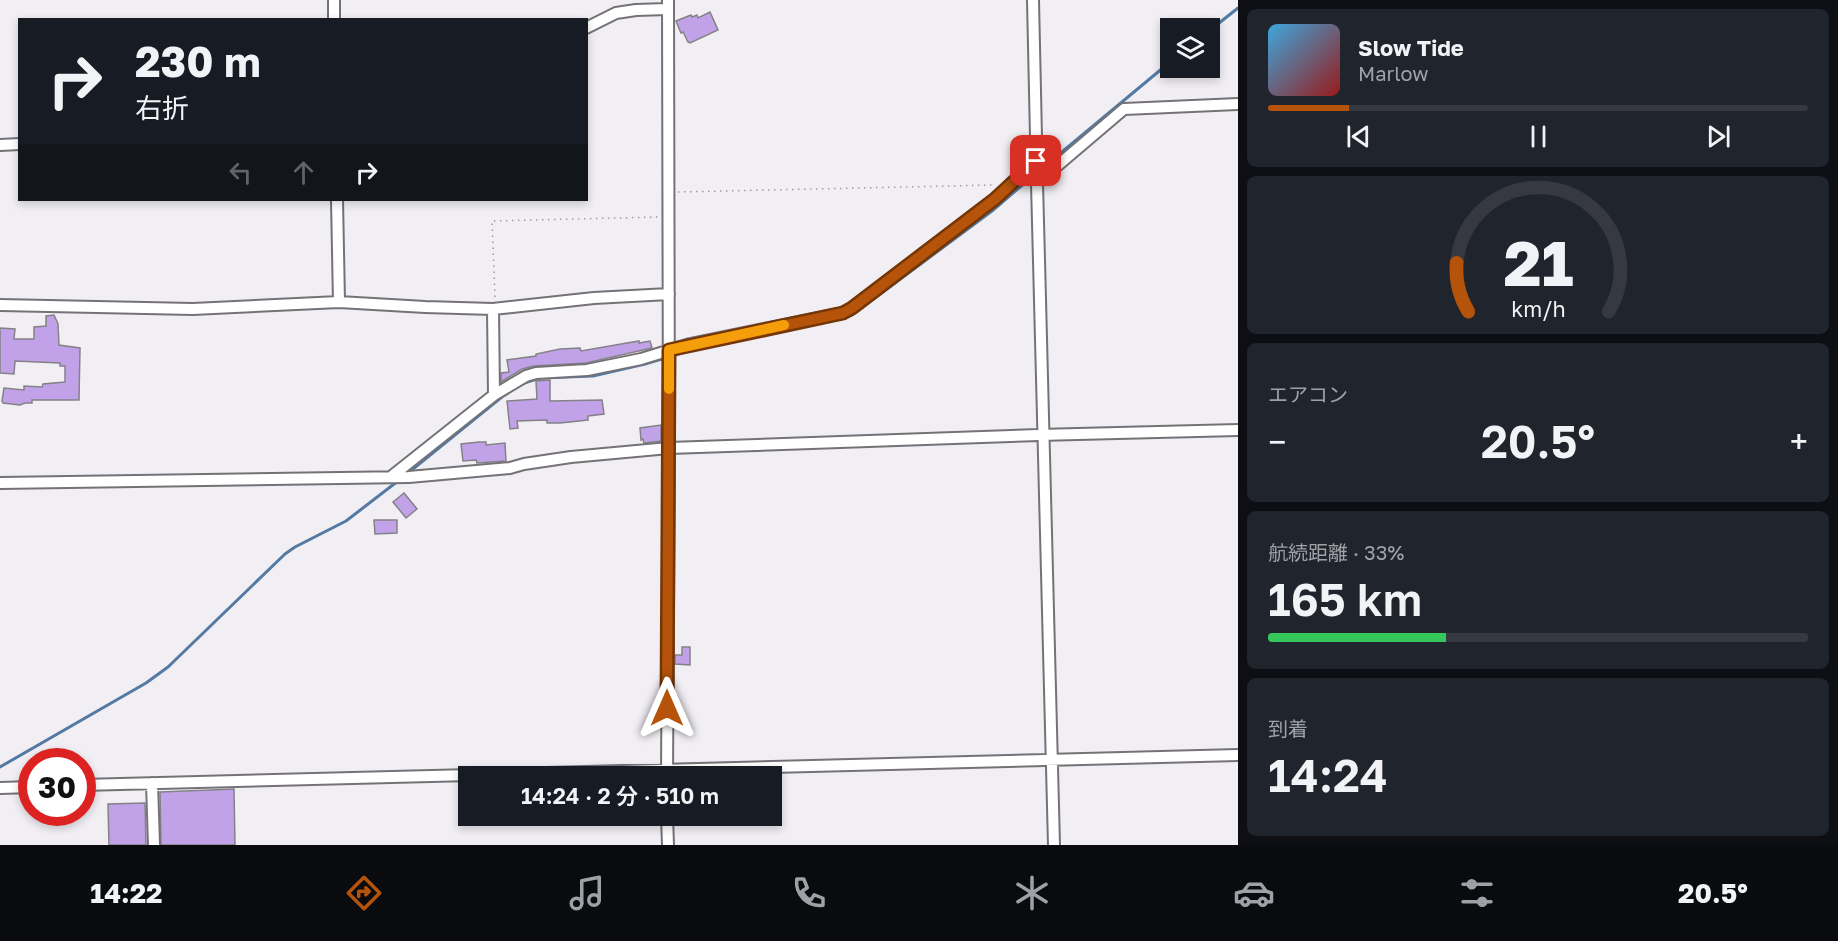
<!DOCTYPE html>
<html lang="ja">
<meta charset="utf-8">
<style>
:root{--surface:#171b24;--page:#20242c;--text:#f1f3f6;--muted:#9ea1a6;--line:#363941;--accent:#b45309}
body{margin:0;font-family:"Golos Text","Noto Sans JP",sans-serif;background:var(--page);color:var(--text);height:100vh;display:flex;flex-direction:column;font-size:22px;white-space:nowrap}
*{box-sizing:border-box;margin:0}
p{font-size:20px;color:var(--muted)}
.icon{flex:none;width:33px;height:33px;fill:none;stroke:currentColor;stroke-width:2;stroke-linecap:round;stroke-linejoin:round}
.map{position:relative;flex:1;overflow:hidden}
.drawer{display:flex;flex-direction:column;gap:9px;padding:9px;background:#0d0f14;width:600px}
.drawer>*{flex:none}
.top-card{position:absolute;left:18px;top:18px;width:570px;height:183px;border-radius:0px;box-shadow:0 3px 9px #0003;background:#171b24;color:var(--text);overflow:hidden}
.controls{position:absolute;left:1160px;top:18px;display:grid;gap:12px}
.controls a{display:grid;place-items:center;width:60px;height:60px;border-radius:0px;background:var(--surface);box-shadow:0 3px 9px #0003;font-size:30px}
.speed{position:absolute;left:18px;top:748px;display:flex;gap:12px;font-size:30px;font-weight:700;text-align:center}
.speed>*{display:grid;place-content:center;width:78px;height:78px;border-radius:50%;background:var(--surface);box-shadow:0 3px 9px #0003;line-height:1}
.speed .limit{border:9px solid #d22;background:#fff;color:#111}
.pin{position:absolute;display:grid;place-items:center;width:51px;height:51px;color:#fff;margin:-26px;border-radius:12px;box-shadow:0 3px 9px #0006}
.me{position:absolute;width:66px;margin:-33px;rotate:0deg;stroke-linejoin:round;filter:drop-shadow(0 0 4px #0008)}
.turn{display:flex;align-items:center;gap:21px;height:126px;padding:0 18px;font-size:27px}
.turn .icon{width:78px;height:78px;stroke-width:2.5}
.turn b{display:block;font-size:42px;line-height:51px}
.lanes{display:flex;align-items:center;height:57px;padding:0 18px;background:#0003;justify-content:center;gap:30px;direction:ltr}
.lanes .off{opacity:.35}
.big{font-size:45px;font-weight:600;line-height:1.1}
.drawer .tile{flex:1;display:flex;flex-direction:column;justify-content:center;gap:9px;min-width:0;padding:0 21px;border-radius:9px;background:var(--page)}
.drawer .dial{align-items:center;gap:0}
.dial svg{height:156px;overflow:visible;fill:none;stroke:var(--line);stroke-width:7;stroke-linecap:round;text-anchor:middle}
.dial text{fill:var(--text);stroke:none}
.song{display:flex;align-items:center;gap:18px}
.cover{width:72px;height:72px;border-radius:9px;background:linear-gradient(135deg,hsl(200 70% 55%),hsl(0 70% 35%))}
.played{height:6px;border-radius:3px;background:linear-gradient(90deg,var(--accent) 15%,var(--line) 15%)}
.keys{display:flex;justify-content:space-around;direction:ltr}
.heat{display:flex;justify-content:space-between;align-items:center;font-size:33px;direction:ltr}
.charge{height:9px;border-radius:4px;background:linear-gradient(90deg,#34c759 33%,var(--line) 0)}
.trip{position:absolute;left:458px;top:766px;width:324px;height:60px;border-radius:0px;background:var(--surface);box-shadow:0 3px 9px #0003;font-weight:600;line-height:60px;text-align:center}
.tabs{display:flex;height:96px;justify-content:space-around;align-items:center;background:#090b0e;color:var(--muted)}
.tabs .icon{width:42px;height:42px}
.tabs .current{color:var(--accent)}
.tabs b{font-size:27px;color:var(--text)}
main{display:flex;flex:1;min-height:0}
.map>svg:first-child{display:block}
</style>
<main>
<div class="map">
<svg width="1238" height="845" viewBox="0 0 1238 845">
<rect width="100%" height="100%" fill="#f1eff4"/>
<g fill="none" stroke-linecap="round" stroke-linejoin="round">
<path stroke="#547aa3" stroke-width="3" d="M1209,31l29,-23
M1039,171l131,-109
M524,383l16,-5 53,-2 52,-12 50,-15 157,-34 140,-104 42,-36
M408,473l100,-81
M0,767l146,-84 22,-16 117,-113 10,-7 51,-26 52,-40"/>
</g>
<path fill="#c1a2e8" stroke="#848286" stroke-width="1.5" d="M710,12l8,18 -28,13 -2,-1 -5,-10 -2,1 -5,-12 15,-6 1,2 5,-2 1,3z
M54,315l4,9 1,21 21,3 -1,52h-47v3h-7l-5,2 -17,-2 -1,-2 2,-13 20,2v-4l18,1 1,-3 22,-2v-16h-5v-3l-45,-2 -1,13 -14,-1v-45l15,1 -1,10h20v-12l12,-1v-10z
M639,341v2l11,-2 2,7 -66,15 -52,3 -12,3 -21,13v-9l8,-1 -2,-12 29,-4v-2l24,-5 20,-1 1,3z
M550,380v21l52,-1 2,14 -16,2v4l-28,3h-13v-3l-30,1 1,7 -8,1 -3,-28 30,-2 -1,-18z
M661,425v16l-17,2 -1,-4 -2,1 -1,-12z
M479,442h7v3l19,-2 1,18 -29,2 -1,-3 -13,1 -2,-17z
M404,493l13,16 -11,9 -13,-16z
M374,520h23v13l-22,1z
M682,647h8v18l-15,-1v-9h7z
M234,789l1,56h-74l-1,-53z
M145,803l1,42h-37l-1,-41z"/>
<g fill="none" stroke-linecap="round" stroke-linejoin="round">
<defs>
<path id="minor" d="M334,0v20
M1033,0l4,183
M586,28l30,-15 20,-3 31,-1
M0,145l20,-1
M337,200l2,102
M0,305l193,4 146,-7 86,5 68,2 101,-11 75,-4
M494,395l32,-19 10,-3 51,-3 54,-11 49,-15 153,-31 9,-5 143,-109 41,-38
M392,476l102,-81 -1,-86
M0,483l409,-6 101,-9 14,-4 47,-7 98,-9 369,-13 200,-5
M667,777l2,-329 -1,-448
M152,783l2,62
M82,785l1156,-30
M0,788l32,-1
M667,816l1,29
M1054,845l-17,-662 87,-74 114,-5"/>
</defs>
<use href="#minor" stroke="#747277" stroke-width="14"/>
<path stroke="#9c9a9e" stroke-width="1.5" stroke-dasharray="1.5 4.5" stroke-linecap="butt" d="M678,192l316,-7
M495,297l-3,-76 166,-4"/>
<use href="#minor" stroke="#fff" stroke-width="10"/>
</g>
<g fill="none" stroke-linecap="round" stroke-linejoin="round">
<defs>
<path id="route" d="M667,708l2,-358 174,-37 9,-5 143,-109 41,-38"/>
</defs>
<use href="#route" stroke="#753606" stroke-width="15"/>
<use href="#route" stroke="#b45309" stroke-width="10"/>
<path stroke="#f59e0b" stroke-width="10" d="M669,389v-39l115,-25"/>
</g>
</svg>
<div class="controls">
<a><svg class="icon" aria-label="layers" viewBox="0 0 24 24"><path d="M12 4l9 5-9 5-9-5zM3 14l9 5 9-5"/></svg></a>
</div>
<div class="speed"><div class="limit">30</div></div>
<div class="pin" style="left:1036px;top:161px;background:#d93025"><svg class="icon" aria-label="arrive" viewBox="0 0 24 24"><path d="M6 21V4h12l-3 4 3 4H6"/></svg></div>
<svg class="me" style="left:667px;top:708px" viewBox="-20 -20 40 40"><path d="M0-17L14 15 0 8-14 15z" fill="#b45309" stroke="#fff" stroke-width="4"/></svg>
<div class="trip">14:24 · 2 分 · 510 m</div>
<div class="top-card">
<div class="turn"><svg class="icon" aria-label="right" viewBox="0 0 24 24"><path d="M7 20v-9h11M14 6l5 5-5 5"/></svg><div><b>230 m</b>右折</div></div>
<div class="lanes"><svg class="icon off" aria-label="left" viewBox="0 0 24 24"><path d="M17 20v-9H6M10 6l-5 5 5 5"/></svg><svg class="icon off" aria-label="ahead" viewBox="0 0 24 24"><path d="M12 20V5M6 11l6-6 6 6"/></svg><svg class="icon" aria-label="right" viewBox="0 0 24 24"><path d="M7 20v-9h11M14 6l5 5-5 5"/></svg></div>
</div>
</div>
<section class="drawer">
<div class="tile">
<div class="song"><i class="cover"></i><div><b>Slow Tide</b><p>Marlow</p></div></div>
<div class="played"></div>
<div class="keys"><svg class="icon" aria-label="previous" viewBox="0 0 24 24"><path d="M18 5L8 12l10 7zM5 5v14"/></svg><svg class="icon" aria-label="pause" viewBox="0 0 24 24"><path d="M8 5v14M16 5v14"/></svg><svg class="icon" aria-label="next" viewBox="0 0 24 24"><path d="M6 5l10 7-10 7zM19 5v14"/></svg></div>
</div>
<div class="tile dial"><svg viewBox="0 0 100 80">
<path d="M14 69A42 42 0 1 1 86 69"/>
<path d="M14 69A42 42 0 0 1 8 44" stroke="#b45309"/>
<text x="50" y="56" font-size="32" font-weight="700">21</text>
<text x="50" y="72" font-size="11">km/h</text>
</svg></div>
<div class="tile"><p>エアコン</p>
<div class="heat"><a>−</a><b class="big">20.5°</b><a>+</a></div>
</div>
<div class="tile"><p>航続距離 · 33%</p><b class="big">165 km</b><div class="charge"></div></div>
<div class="tile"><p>到着</p><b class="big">14:24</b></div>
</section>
</main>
<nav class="tabs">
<b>14:22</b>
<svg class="icon current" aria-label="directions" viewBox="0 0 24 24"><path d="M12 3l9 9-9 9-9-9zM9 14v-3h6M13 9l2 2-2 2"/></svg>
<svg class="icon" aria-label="music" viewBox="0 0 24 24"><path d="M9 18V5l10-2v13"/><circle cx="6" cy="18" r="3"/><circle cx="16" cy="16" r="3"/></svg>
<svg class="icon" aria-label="phone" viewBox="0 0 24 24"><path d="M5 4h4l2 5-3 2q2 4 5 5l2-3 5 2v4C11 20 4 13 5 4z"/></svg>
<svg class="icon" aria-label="climate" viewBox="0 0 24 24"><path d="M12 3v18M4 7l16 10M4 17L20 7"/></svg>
<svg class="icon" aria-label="car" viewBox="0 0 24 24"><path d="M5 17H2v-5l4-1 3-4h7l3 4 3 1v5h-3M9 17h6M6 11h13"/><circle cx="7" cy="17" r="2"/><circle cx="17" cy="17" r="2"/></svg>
<svg class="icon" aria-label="filters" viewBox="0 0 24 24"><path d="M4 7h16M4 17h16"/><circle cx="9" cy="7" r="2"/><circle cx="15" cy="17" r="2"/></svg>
<b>20.5°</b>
</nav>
